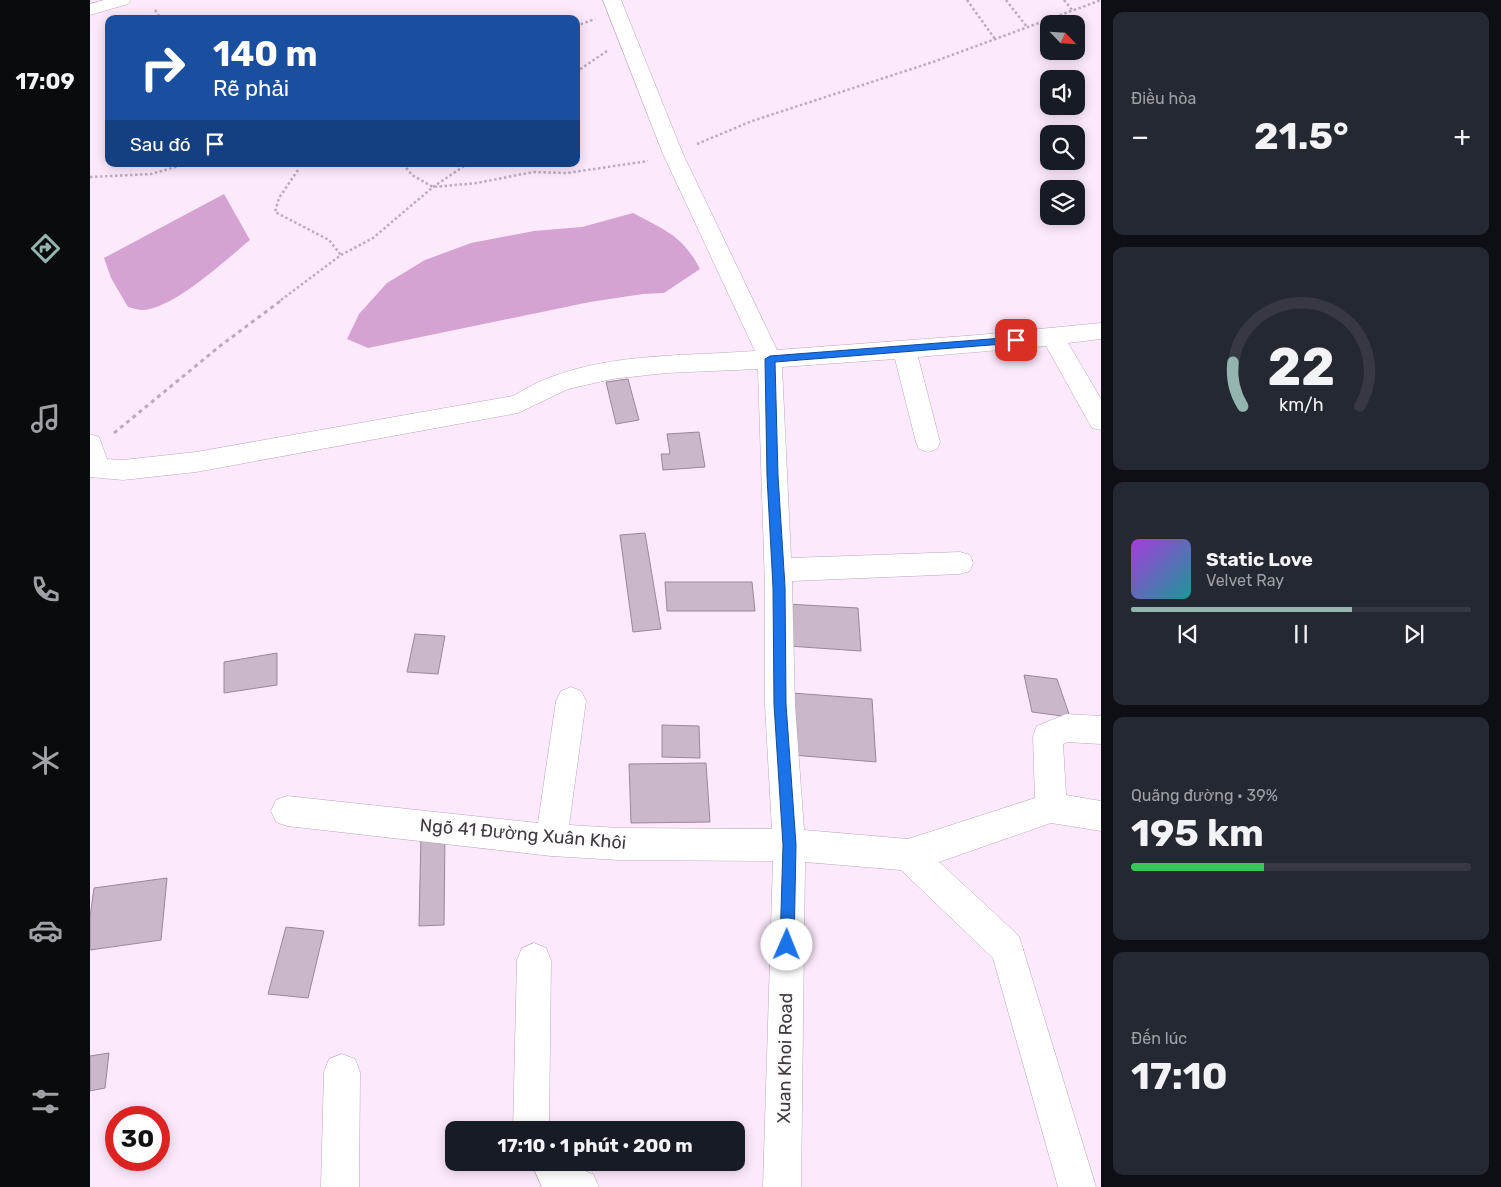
<!DOCTYPE html>
<html lang="vi">
<meta charset="utf-8">
<style>
:root{--surface:#171b24;--page:#242831;--text:#f1f3f6;--muted:#9ea1a6;--line:#363941;--accent:#93b4af}
body{margin:0;font-family:Rubik,sans-serif;background:var(--page);color:var(--text);height:100vh;display:flex;flex-direction:column;font-size:19px;white-space:nowrap}
*{box-sizing:border-box;margin:0}
p{font-size:16px;color:var(--muted)}
.icon{flex:none;width:28px;height:28px;fill:none;stroke:currentColor;stroke-width:2;stroke-linecap:round;stroke-linejoin:round}
.map{position:relative;flex:1;overflow:hidden}
.drawer{display:flex;flex-direction:column;gap:12px;padding:12px;background:#0d0f14;width:400px}
.drawer>*{flex:none}
.banner{position:absolute;left:15px;top:15px;width:475px;height:152px;border-radius:10px;box-shadow:0 2px 12px #0003;background:#1a4fa0;color:#fff;overflow:hidden}
.needle{width:32px;rotate:115deg}
.tools{position:absolute;left:950px;top:15px;display:grid;gap:10px}
.tools a{display:grid;place-items:center;width:45px;height:45px;border-radius:10px;background:var(--surface);box-shadow:0 2px 12px #0003;font-size:25px}
.speed{position:absolute;left:15px;top:1106px;display:flex;gap:10px;font-size:25px;font-weight:700;text-align:center}
.speed>*{display:grid;place-content:center;width:65px;height:65px;border-radius:50%;background:var(--surface);box-shadow:0 2px 12px #0003;line-height:1}
.speed .limit{border:8px solid #d22;background:#fff;color:#111}
.pin{position:absolute;display:grid;place-items:center;width:42px;height:42px;color:#fff;margin:-21px;border-radius:10px;box-shadow:0 2px 8px #0006}
.me{position:absolute;width:55px;margin:-28px;rotate:1deg;stroke-linejoin:round;filter:drop-shadow(0 0 4px #0008)}
.turn{display:flex;align-items:center;gap:18px;height:105px;padding:0 25px;font-size:22px}
.turn .icon{width:65px;height:65px;stroke-width:2.5}
.turn b{display:block;font-size:35px;line-height:42px}
.then{display:flex;align-items:center;height:48px;padding:0 25px;background:#0003;gap:10px;font-size:19px}
.big{font-size:38px;font-weight:700;line-height:1.1}
.drawer .tile{flex:1;display:flex;flex-direction:column;justify-content:center;gap:8px;min-width:0;padding:0 18px;border-radius:10px;background:var(--page)}
.drawer .dial{align-items:center;gap:0}
.dial svg{height:130px;overflow:visible;fill:none;stroke:var(--line);stroke-width:7;stroke-linecap:round;text-anchor:middle}
.dial text{fill:var(--text);stroke:none}
.song{display:flex;align-items:center;gap:15px}
.cover{width:60px;height:60px;border-radius:8px;background:linear-gradient(135deg,hsl(280 70% 55%),hsl(180 70% 35%))}
.played{height:5px;border-radius:2px;background:linear-gradient(90deg,var(--accent) 65%,var(--line) 65%)}
.keys{display:flex;justify-content:space-around;direction:ltr}
.heat{display:flex;justify-content:space-between;align-items:center;font-size:28px;direction:ltr}
.charge{height:8px;border-radius:4px;background:linear-gradient(90deg,#34c759 39%,var(--line) 0)}
.trip{position:absolute;left:355px;top:1121px;width:300px;height:50px;border-radius:10px;background:var(--surface);box-shadow:0 2px 12px #0003;font-weight:700;line-height:50px;text-align:center}
main{display:flex;flex:1;min-height:0}
.tab-bar{display:flex;flex-direction:column;width:90px;justify-content:space-around;align-items:center;background:#090b0e;color:var(--muted)}
.tab-bar .icon{width:35px;height:35px}
.tab-bar .on{color:var(--accent)}
.tab-bar b{font-size:22px;color:var(--text)}
.map>svg:first-child{display:block}
</style>
<main>
<nav class="tab-bar">
<b>17:09</b>
<svg class="icon on" aria-label="directions" viewBox="0 0 24 24"><path d="M12 3l9 9-9 9-9-9zM9 14v-3h6M13 9l2 2-2 2"/></svg>
<svg class="icon" aria-label="music" viewBox="0 0 24 24"><path d="M9 18V5l10-2v13"/><circle cx="6" cy="18" r="3"/><circle cx="16" cy="16" r="3"/></svg>
<svg class="icon" aria-label="phone" viewBox="0 0 24 24"><path d="M5 4h4l2 5-3 2q2 4 5 5l2-3 5 2v4C11 20 4 13 5 4z"/></svg>
<svg class="icon" aria-label="climate" viewBox="0 0 24 24"><path d="M12 3v18M4 7l16 10M4 17L20 7"/></svg>
<svg class="icon" aria-label="car" viewBox="0 0 24 24"><path d="M5 17H2v-5l4-1 3-4h7l3 4 3 1v5h-3M9 17h6M6 11h13"/><circle cx="7" cy="17" r="2"/><circle cx="17" cy="17" r="2"/></svg>
<svg class="icon" aria-label="filters" viewBox="0 0 24 24"><path d="M4 7h16M4 17h16"/><circle cx="9" cy="7" r="2"/><circle cx="15" cy="17" r="2"/></svg>
</nav>
<div class="map">
<svg width="1011" height="1187" viewBox="0 0 1011 1187">
<rect width="100%" height="100%" fill="#fde9fc"/>
<path fill="#d5a3d2" d="M134,194l26,46c-23,19 -77,69 -107,70 -5,0 -10,-2 -15,-3l-17,-29 -7,-20z
M543,213c32,17 50,23 67,56l-36,24 -21,1 -53,8 -222,46 -21,-9 12,-25 28,-31 38,-23 46,-17 63,-12 48,-4z"/>
<path fill="#cab7c9" stroke="#9a8899" d="M538,379l11,41 -23,4 -10,-42z
M609,432l6,35 -42,3 -2,-16h9l-3,-20z
M555,533l16,96 -28,3 -13,-97z
M575,582h87l3,29h-88z
M697,604l71,4 3,43 -73,-5z
M325,634l30,2 -7,38 -31,-2z
M187,653v32l-53,8v-31z
M934,675l33,4 13,38 -38,-5z
M702,693l80,6 4,63 -83,-7z
M572,725l37,1 1,32 -38,-1z
M616,763l4,59 -79,1 -2,-59z
M355,833l-1,92 -25,1 2,-91z
M77,878l-6,62 -71,10v-33l4,-29z
M196,927l38,4 -16,67 -40,-4z
M19,1053l-4,35 -15,3v-35z"/>
<g fill="none" stroke-linecap="round" stroke-linejoin="round">
<defs>
<path id="minor" d="M14,0h27l-3,4 -38,11v-11z
M513,0h18l62,154 94,196 201,-15 123,-12v16l-33,4 33,56v31l-9,-2 -46,-82 -128,11 22,85 -3,7 -9,3 -9,-3 -3,-7 -21,-83 -113,8 9,191 169,-6 10,3 3,8 -3,8 -10,3 -168,7 3,124 9,125 104,9 127,-41 -2,-62 4,-10 29,-12 35,2v28l-34,-2 -4,2 3,51 35,6v30l-50,-8 -112,39 80,74 77,251h-38l-65,-229 -92,-88 -96,-8 -4,325h-38l10,-326 -154,-1 -68,-4 -264,-30 -11,-4 -5,-11 5,-11 11,-4 251,27 18,-122 5,-10 10,-4 10,4 5,10 -17,124 50,3 153,1 -7,-124v-118l-7,-218 -92,4 -54,6 -44,10 -50,24 -322,59 -73,8 -33,-3v-43l9,3 8,22 16,1 73,-8 317,-56c12,-7 24,-14 38,-19 64,-24 136,-21 204,-26l-92,-197z
M444,943l12,5 5,12 -2,170h-36l4,-170 5,-12z
M252,1054l13,5 5,13 -1,115h-38l3,-115 5,-13z
M441,1162h38l2,4 22,8 6,13h-57z"/>
</defs>
<use href="#minor" stroke="#b9a7b8" stroke-width="1"/>
<path stroke="#bbacba" stroke-width="2.5" stroke-dasharray="2.5 2.5" stroke-linecap="butt" d="M877,0l28,39
M916,0l21,27
M974,0l9,11
M65,10l6,9
M486,26l19,-7
M486,72l31,-21
M607,144l55,-23 181,-59 168,-62
M313,164l9,11 21,12 44,-4 56,-11 34,1 81,-12
M208,170l-19,28 -4,14 54,28 12,15
M0,177l61,-3 35,-10
M191,300l60,-45 32,-17 60,-51 34,-23"/>
<path stroke="#bbacba" stroke-width="3" stroke-dasharray="4 4" stroke-linecap="butt" d="M24,433l106,-87 63,-47"/>
<use href="#minor" fill="#fff" fill-rule="evenodd"/>
</g>
<path fill="#1a73e8" stroke="#114b97" d="M926,337l4,3 -4,3 -241,19 3,114 7,111 1,117 10,141 -2,100 -2,5 -5,2 -5,-2 -2,-5 3,-100 -9,-141 -1,-117 -6,-111 -2,-117 5,-3z"/>
<g text-anchor="middle" dominant-baseline="central" stroke-width="5" stroke-linejoin="round" paint-order="stroke">
<g font-size="18" fill="#403940" stroke="#fdfdfd">
<text transform="translate(433 834) rotate(5)">Ngõ 41 Đường Xuân Khôi</text>
<text transform="translate(695 1058) rotate(-89)">Xuan Khoi Road</text>
</g>
</g>
</svg>
<div class="tools">
<a><svg class="needle" viewBox="-14 -14 28 28"><path d="M0-13l5 13h-10z" fill="#e53935"/><path d="M0 13l5-13h-10z" fill="#9ea1a6"/></svg></a>
<a><svg class="icon" aria-label="sound" viewBox="0 0 24 24"><path d="M4 9h4l5-4v14l-5-4H4zM17 9q2 3 0 6"/></svg></a>
<a><svg class="icon" aria-label="search" viewBox="0 0 24 24"><circle cx="10" cy="10" r="6"/><path d="M15 15l6 6"/></svg></a>
<a><svg class="icon" aria-label="layers" viewBox="0 0 24 24"><path d="M12 4l9 5-9 5-9-5zM3 14l9 5 9-5"/></svg></a>
</div>
<div class="speed"><div class="limit">30</div></div>
<div class="pin" style="left:926px;top:340px;background:#d93025"><svg class="icon" aria-label="arrive" viewBox="0 0 24 24"><path d="M6 21V4h12l-3 4 3 4H6"/></svg></div>
<svg class="me" style="left:697px;top:945px" viewBox="-20 -20 40 40"><circle r="19" fill="#fff"/><path d="M0-13L10 11 0 6-10 11z" fill="#1a73e8"/></svg>
<div class="trip">17:10 · 1 phút · 200 m</div>
<div class="banner">
<div class="turn"><svg class="icon" aria-label="right" viewBox="0 0 24 24"><path d="M7 20v-9h11M14 6l5 5-5 5"/></svg><div><b>140 m</b>Rẽ phải</div></div>
<div class="then">Sau đó<svg class="icon" aria-label="arrive" viewBox="0 0 24 24"><path d="M6 21V4h12l-3 4 3 4H6"/></svg></div>
</div>
</div>
<section class="drawer">
<div class="tile"><p>Điều hòa</p>
<div class="heat"><a>−</a><b class="big">21.5°</b><a>+</a></div>
</div>
<div class="tile dial"><svg viewBox="0 0 100 80">
<path d="M14 69A42 42 0 1 1 86 69"/>
<path d="M14 69A42 42 0 0 1 8 42" stroke="#93b4af"/>
<text x="50" y="56" font-size="32" font-weight="700">22</text>
<text x="50" y="72" font-size="11">km/h</text>
</svg></div>
<div class="tile">
<div class="song"><i class="cover"></i><div><b>Static Love</b><p>Velvet Ray</p></div></div>
<div class="played"></div>
<div class="keys"><svg class="icon" aria-label="previous" viewBox="0 0 24 24"><path d="M18 5L8 12l10 7zM5 5v14"/></svg><svg class="icon" aria-label="pause" viewBox="0 0 24 24"><path d="M8 5v14M16 5v14"/></svg><svg class="icon" aria-label="next" viewBox="0 0 24 24"><path d="M6 5l10 7-10 7zM19 5v14"/></svg></div>
</div>
<div class="tile"><p>Quãng đường · 39%</p><b class="big">195 km</b><div class="charge"></div></div>
<div class="tile"><p>Đến lúc</p><b class="big">17:10</b></div>
</section>
</main>
